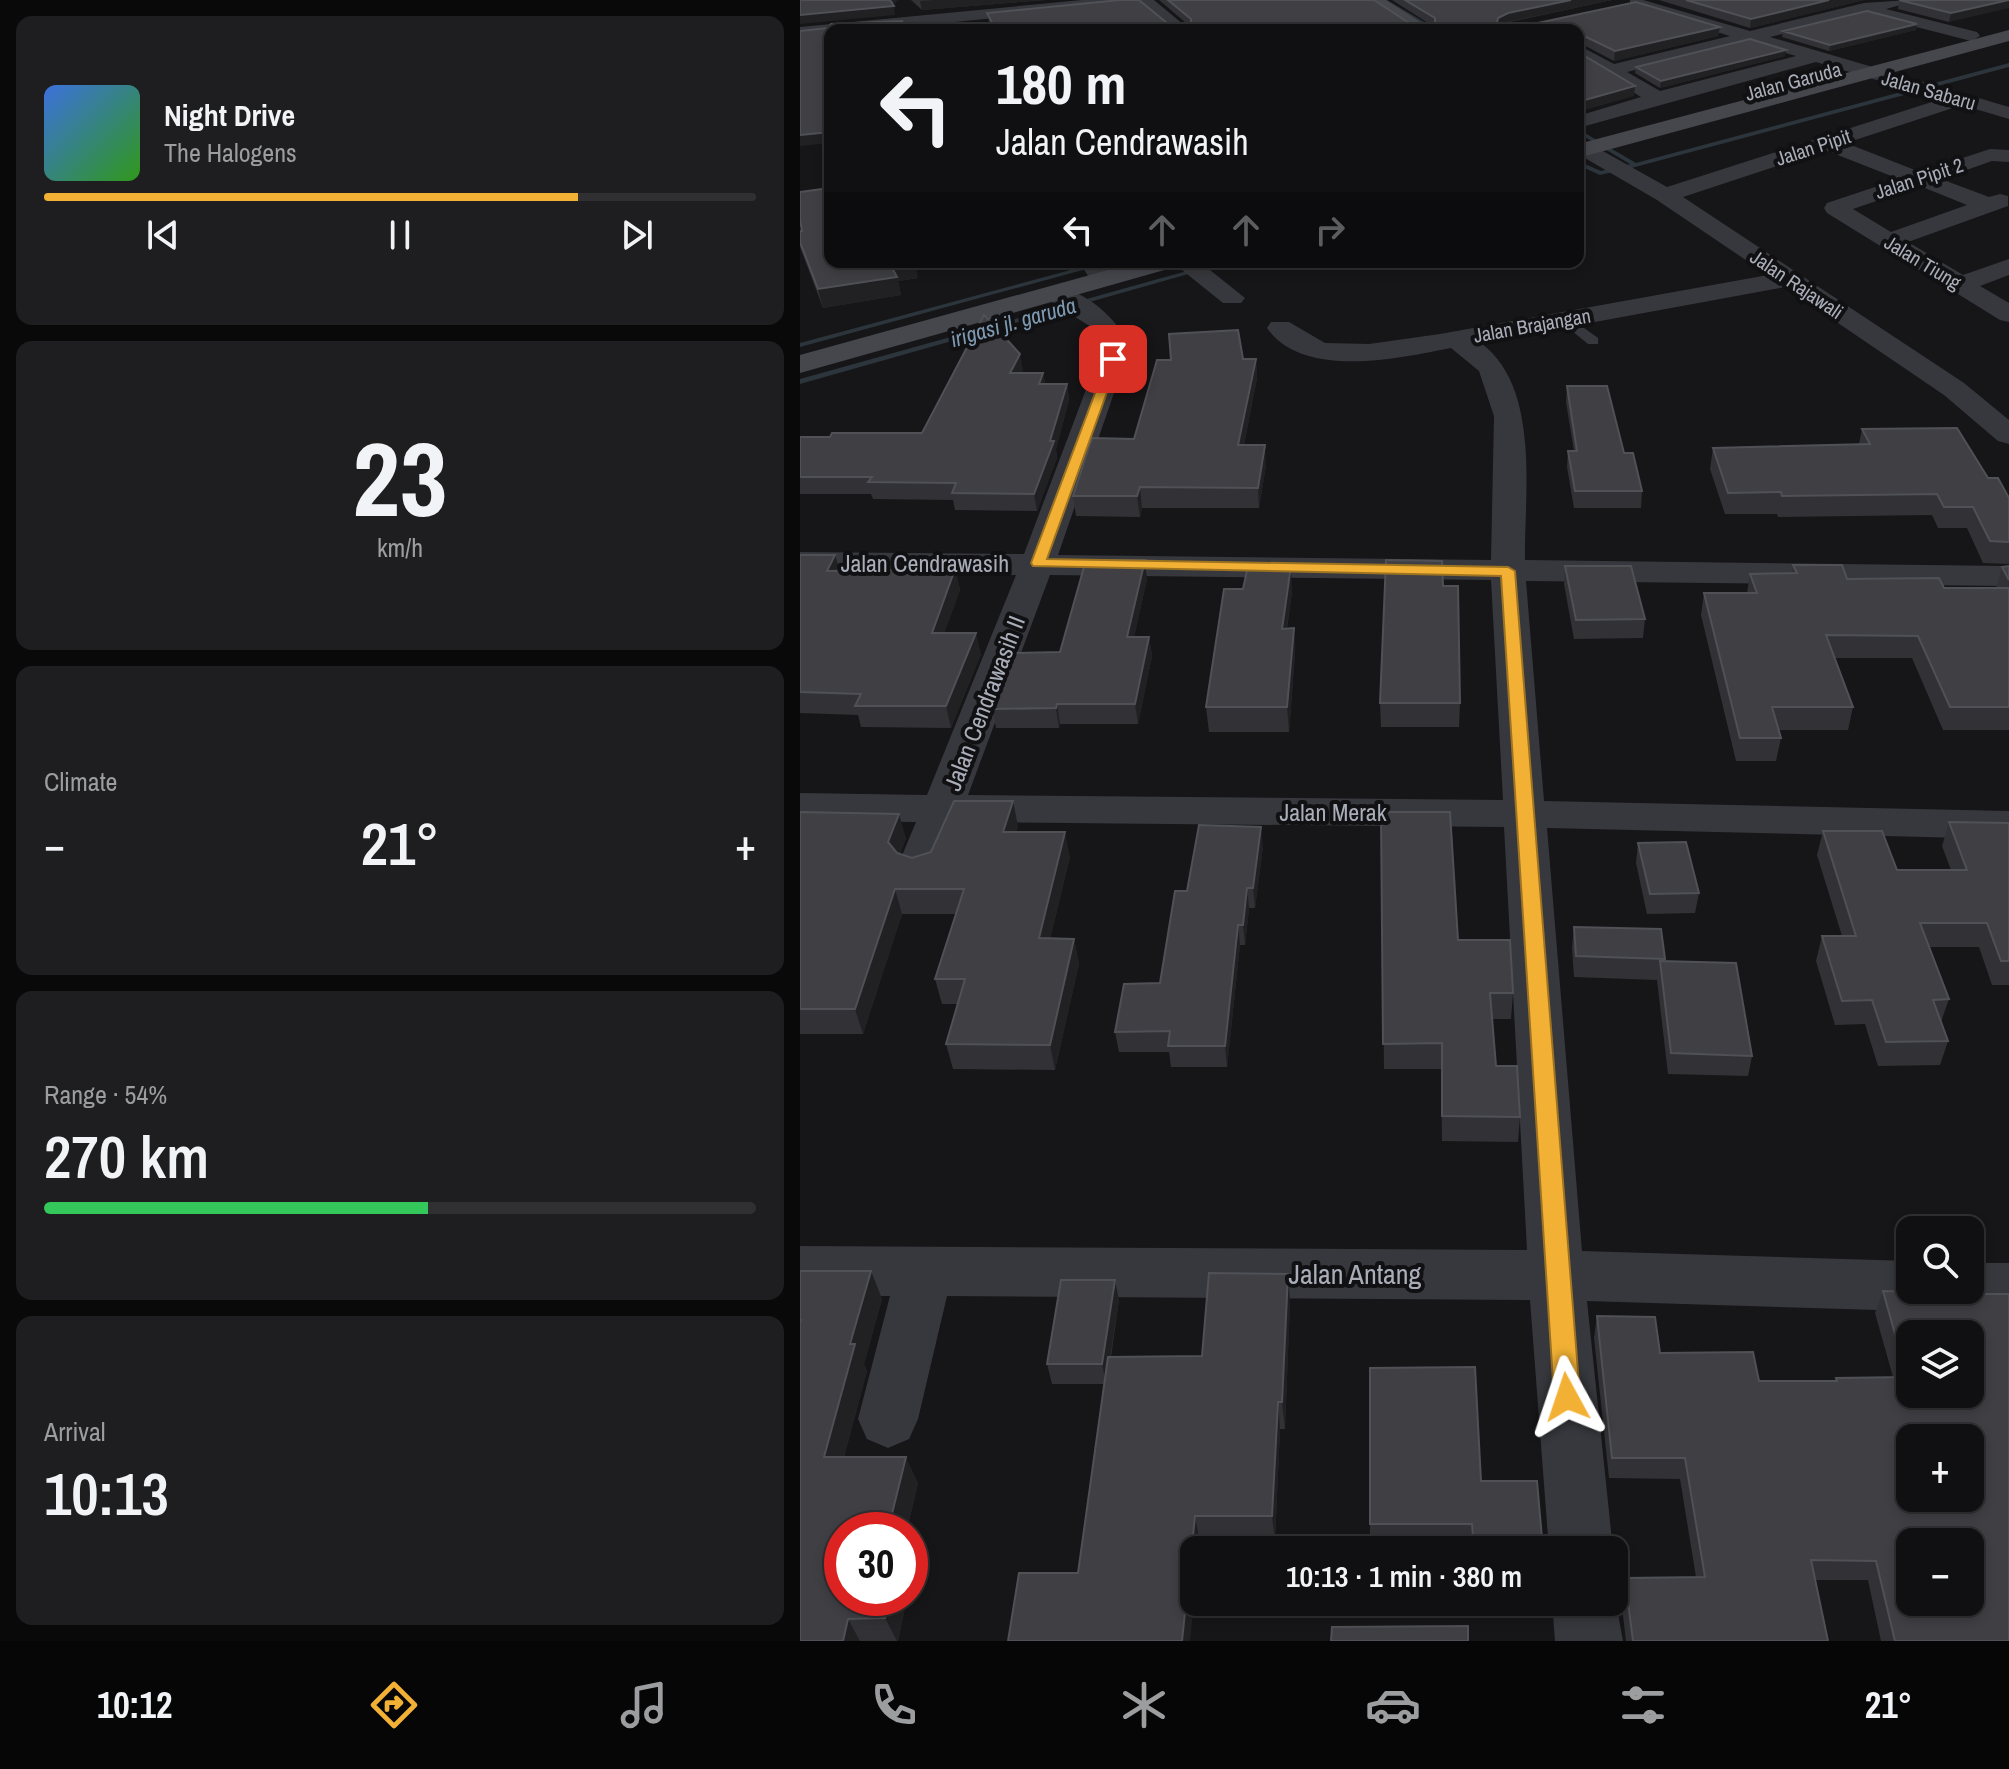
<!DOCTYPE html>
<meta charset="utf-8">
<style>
:root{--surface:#101012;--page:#1e1e20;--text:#f1f3f6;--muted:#9c9d9f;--line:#303032;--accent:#f2b134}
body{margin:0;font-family:"Archivo Narrow",sans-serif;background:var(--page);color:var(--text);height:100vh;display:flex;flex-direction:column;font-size:30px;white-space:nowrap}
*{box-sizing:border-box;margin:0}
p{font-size:26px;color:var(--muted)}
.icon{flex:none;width:44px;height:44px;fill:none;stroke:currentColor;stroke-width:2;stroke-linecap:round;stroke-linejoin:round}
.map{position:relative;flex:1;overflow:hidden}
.details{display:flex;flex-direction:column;gap:16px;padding:16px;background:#09090a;width:800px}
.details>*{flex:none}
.banner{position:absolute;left:24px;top:24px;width:760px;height:244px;border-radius:16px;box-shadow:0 4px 12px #0003,0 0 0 2px var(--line);background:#101012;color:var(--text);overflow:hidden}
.buttons{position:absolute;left:1096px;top:1216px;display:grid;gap:16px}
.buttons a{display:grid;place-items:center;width:88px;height:88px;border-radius:16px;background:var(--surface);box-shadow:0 4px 12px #0003,0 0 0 2px var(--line);font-size:40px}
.speed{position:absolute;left:24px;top:1512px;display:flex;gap:16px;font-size:40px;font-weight:700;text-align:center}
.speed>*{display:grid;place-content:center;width:104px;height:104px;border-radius:50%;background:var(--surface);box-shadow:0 4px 12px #0003,0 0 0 2px var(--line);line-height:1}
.speed .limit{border:12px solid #d22;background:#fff;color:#111}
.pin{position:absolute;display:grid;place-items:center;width:68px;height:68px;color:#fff;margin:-34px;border-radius:16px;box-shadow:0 4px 12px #0006}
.me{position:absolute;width:88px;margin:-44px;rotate:355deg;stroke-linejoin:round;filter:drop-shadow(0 0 6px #0008)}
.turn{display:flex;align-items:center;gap:28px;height:168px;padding:0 40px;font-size:36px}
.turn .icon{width:104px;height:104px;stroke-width:2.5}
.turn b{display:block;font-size:56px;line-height:68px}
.lanes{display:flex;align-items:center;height:76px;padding:0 40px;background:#0003;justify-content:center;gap:40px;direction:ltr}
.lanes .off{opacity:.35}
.big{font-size:60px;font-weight:600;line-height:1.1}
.details .widget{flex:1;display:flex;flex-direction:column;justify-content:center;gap:12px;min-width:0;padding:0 28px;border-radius:16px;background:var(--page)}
.details .dial{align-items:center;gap:0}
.dial b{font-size:104px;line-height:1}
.song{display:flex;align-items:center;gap:24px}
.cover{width:96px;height:96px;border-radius:12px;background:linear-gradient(135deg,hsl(220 70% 55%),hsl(110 70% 35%))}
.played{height:8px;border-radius:4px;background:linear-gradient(90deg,var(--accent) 75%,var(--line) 75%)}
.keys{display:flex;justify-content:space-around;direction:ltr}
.heat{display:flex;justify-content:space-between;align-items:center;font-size:44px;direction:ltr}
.charge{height:12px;border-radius:6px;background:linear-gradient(90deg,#34c759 54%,var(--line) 0)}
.trip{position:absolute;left:380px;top:1536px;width:448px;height:80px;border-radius:16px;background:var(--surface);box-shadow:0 4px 12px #0003,0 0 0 2px var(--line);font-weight:600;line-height:80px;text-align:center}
.dock{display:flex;height:128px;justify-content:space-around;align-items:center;background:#060607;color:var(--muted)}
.dock .icon{width:56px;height:56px}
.dock .current{color:var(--accent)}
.dock b{font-size:36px;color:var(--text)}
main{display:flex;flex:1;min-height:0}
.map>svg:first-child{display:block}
</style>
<main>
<section class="details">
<div class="widget">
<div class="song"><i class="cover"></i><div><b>Night Drive</b><p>The Halogens</p></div></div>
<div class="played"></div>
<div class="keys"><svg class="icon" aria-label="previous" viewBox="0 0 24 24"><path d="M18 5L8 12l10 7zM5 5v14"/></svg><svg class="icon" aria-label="pause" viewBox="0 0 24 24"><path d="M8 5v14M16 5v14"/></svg><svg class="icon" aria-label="next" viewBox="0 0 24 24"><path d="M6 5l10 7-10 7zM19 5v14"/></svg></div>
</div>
<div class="widget dial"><b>23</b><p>km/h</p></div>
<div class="widget"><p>Climate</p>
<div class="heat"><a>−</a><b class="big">21°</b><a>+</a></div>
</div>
<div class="widget"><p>Range · 54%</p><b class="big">270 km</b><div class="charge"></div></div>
<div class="widget"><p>Arrival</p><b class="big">10:13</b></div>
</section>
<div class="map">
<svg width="1209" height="1641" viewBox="0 0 1209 1641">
<rect width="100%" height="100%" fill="#161618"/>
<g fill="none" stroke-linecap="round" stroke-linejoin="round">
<path fill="#2c353c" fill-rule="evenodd" d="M582,0h5l51,30h-6z
M1209,63v4l-374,100 -35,8 -22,-10v-4l23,10 29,-7 -52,-31v-4l58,34z
M300,262h12l-312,85v-4z
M419,262h12l-431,122v-5z"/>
<path fill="#37383d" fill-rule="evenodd" d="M766,315l32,23v6h-10l-27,-22v-6z"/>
<path fill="#37383d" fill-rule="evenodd" d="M282,0h72l36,30h-20l-31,-26 -265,26h-44v4l-30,3v-10z
M830,0h13l107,31 114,-28 45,-3 -2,3 -21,6 91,23 3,4 -9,5 -105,-27 -96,23 239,70v12l-47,-14 -116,38 74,29 70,-23 19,1v12l-17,-1 -51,18 48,18 11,-3 8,2v10l-100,36 55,33 46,-16v16l-29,11 29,17v19l-9,-2 -173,-107 -3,-5 3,-5 72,-24 -74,-29 -142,47 281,186 45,37v24l-11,-3 -54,-46 -159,-108 -304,56c60,45 43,150 44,217l484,6v20l-483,-5 18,220 465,10v28l-462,-11 35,423 328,10v29h26l-6,14 -20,7 -323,-10 26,249h-64l-19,-250 -583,-4 -29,123 -9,20 -21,9 -21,-9 -9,-20 32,-123h-90v-50l727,4 -23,-423 -546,-5 -23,53 -15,5 -15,-5 -7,-10 18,-43 -116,-1v-28l127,2 89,-220 -216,-3v-20l224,2 78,-207 -11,-20 -44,-28 -4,-5 4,-5c30,-8 73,31 83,58l-72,208 433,5 3,-144 -15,-45 -28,-23c-51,10 -148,32 -184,-20l4,-6h18l36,21 44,1 71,-10 328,-59 -111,-75 -79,-46v-10l14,1 75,42 274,-88 -125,-37 -238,66v-12l63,-19 -63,-39v-13l36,19 116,-28 -100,-30zM949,42l47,14 -136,35 -33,-19zM1120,186l47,19 -76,27 -38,-23zM250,575l441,5 12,220 -535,-5z
M279,262h24l13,18 -4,5h-18z
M372,262h28l45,36 -4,5h-18z
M1170,1263h39v50h-39l-20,-7 -7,-16h27z
M814,1592l9,49h-68l-3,-39h62z"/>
<path fill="#45474d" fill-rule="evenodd" d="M565,0h21l47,30h-22z
M1209,30v11l-431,117v-14z
M337,262h42l-4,5 -375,106v-18z"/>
</g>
<path fill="#323236" d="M111,0h134l-123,10z
M359,0h215l35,23h19l-36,-23h220l-107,23 215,4 -2,9 -104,25 -36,-19v-12h-585l-4,-8 -2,-9 180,10h19z
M859,0h205l-114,28z
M1099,0h110l-60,22 -51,-13z
M1117,24l-1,6 -87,21 -47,-14 1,-6z
M985,56l-125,32 -25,-15 1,-6z
M0,231h2l116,47 -20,3 3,14 -78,13 -23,-61z
M443,359h13l1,19 -13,67 22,20 -7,43h-117l-2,9 -64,-1 -3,-20 61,-57z
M223,370l-2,3h22l2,11h22l2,16 -13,49 1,9 -20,53 -82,-1 -2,-10 -80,-1 -2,-5h-71v-57h30l92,-4z
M767,386l57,67 18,38 -1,17h-67l-7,-41 1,-16h6l-8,-49z
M1062,429l126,49 21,20v66l-26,-1 -16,-35h-29l-6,-13 -154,2 -1,-3h-52l-15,-45 3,-21 146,-4z
M0,555h35l5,15 115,-1 5,21 -16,43 37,21 -30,74 -90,-1 -3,-12 -58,-2z
M993,565l54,14 97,9h52l6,-21 7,-1v164h-66l-31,-72h-78l19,49 -5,23h-69l2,8 -5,23h-40l-35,-146 3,-22h43l3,-19 42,-1z
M765,566l80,53 -2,19 -69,1 -10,-55z
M347,579l-13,58h15l3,19 -14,68h-78l-1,4h-63l-4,-19z
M643,586l17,117 -1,24h-78l-1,-24z
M492,591l-5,38 7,-1 1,26 -6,78h-80l-3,-25z
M0,812l106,26 -6,16 12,4 106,-32 -2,6 54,25 -20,82h24l5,25 -24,106 -102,-1 -7,-25 12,-40h-16l-7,-25 21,-65h-54l-39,120h-63z
M581,812l77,128 55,53 -2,26h-19l4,47 24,51 -2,25 -76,-1 -1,-72h-57z
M1149,822l60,1v162h-17l-13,-38h-50l20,52 -8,23 7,19 -8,24 -62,1 -13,-42 -30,1 -19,-64 6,-25h20l-25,-81 6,-24 74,39h54l-9,-24z
M838,843l61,50 -4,20 -48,1 -11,-51z
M463,847l-8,61h-6l-4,37h-5l-13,122h-56l-2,-15h-50l-4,-20 45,-49 27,-92z
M774,927l91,32 -1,2 88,95 -4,20 -80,-2 -11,-94 -83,-3 -2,-30z
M0,1271h71l11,28 -18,65 3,7 -23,86 74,26 -11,47h-65v68h65l-9,43h-98z
M488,1274l2,27 -5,128h-5l-5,112 -75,1 -1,8 -121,23 27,-189h-53l-5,-20 72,-64 -8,57 91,-1z
M1083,1291l126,350h-128l-13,-61h-53l13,61h-202l-5,-43 4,-20 71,-1 -16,-98 -71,-1 -15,-140 3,-22 63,37 99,28h76l1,-3 57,-1 -18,-64z
M681,1481l62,69h-173v-26z"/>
<path fill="#212124" d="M89,0h10l-8,6h3l1,9 -95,9v-9z
M134,0h111l-123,10 -2,-9z
M771,0h41l-105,22 -9,5v-9l10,-5z
M1029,0h35l-114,28 1,-9z
M1209,0v8l-60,14 2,-9z
M1117,24l-1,6 -87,21 1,-6z
M920,27l-2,9 -104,25 1,-10z
M986,50l-1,6 -125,32 1,-7z
M835,86l-1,10 -56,16v-10z
M30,132v11l-30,3v-11z
M102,262h13l3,16 -20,3 3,14 -78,13 -5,-19 72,-25z
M220,354l3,16 -10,19 -3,-16z
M456,359l1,19 -17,87 -2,-20z
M243,373l3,16 -7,-5z
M267,384l2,16 -13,49 1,9 -20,53 -3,-17z
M465,445l1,20 -7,43 -1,-20z
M340,487l2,21 -2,9 -3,-21z
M35,555l6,21 -14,-5z
M345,560l2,19 -17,77 -3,-19z
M491,566l1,25 -9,63 -1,-25z
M155,569l5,21 -23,64 -5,-21z
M494,628l1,26 -6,78 -2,-25z
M176,633l5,21 -30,74 -5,-22z
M349,637l3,19 -14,68 -3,-20z
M257,704l3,20 -1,4 -3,-20z
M213,801l5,25 -9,31 -6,-25z
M99,814l7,24 -10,29 -8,-25z
M461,827l2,20 -8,61 -2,-20z
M265,832l5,25 -26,106 -5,-25z
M447,888l2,20 -4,37 -2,-20z
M95,889l7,25 -39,120 -8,-25z
M438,925l2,20 -13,122 -2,-21z
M274,939l5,25 -24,106 -5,-25z
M71,1271l11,28 -18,65 3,7 -30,112 -13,-26 26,-113z
M488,1274l2,27 -5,128 -3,-27z
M315,1280l4,20 -13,84 -4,-20z
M478,1402l2,27 -5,112 -3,-25z
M106,1457l12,26 -11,47h-19z
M395,1516l5,26 -1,8h-5v52l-4,39h-8z
M89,1598h18l-9,43h-1l-12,-23z
M48,1619l12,22h-17z"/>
<path fill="#3f3f44" stroke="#4f5156" stroke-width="2" fill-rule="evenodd" d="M0,0h90l4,6 -94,9z
M320,0h19l28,23h24v-4l-23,-19h206l35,23h26v-5l-30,-18h166l-63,13 -10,5 -1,5 36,1 103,-22 84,25 -105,24 -37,-18v-3h-582l-9,-17z
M886,0h143l-78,19z
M1099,0h110l-58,13z
M1067,11l50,13 -87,21 -47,-14z
M102,21l5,9h-77v102l-30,3v-104l28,-3 3,-4z
M950,39l36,11 -125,31 -25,-14z
M778,52l57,34 -57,16z
M30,188v74h72l-12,2 7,13 -79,12 -18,-47v-11h2l-2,-12v-27z
M184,315l36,39 -10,19h33l-4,11h28l-17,57h4l-20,53 -82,-1 4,-10 -88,-1 4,-5h-72v-40h30l2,-4h90z
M438,330l5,29h13l-18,86h27l-7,43 -118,-1 -3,9h-64l19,-58 42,1 23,-79h14l-2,-26z
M767,386h40l17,67h9l9,38h-67l-7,-40h9z
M1157,428l31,50h10l11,20v44l-19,-1 -17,-34h-29l-7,-13 -155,2 -1,-4 -53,1 -15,-45 157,-4 -8,-15z
M0,555h35l-8,16 128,-2 -23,64h44l-30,73h-91l6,-12 -61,-2z
M286,560h59l-18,77h22l-14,67h-78l-1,4 -64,1 21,-56 47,-1z
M586,560l56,1 1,25h15l2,117h-80z
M993,565h49l5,14 92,-1 5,10h65v119h-59l-32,-71 -92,-1 27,72h-81l9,31h-41l-36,-145h53l-7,-19 47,-1z
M448,566h43l-9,63 12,-1 -7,79h-81l18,-118h19z
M765,566h66l14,53 -69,1z
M1209,566v14l-7,-13z
M154,801h59l-10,31h62l-26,106 35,1 -24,106 -104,-1 19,-65h-30l29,-90h-69l-40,120h-55v-197l99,2 -11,28 9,11 15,5 19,-6z
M581,812h69l8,128h52l3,53h-23l6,73h21l3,51 -78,-1v-73l-59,1z
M1149,822l60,1v138h-8l-14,-38h-67l29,76 -16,1 15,41 -62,1 -14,-42 -30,1 -20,-65h34l-33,-105h59l15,39h70z
M399,825l62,2 -8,61h-6l-4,37h-5l-13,121h-57l2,-15 -55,1 9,-48 36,-1 15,-92h12z
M886,842l13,51 -49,1 -12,-51z
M774,927l87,2 4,30 -89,-3z
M860,961l76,2 16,93 -81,-3z
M0,1271h71l-21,73h5l-31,113h82l-18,73h-46v68h47l-4,20 -37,1 -5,22h-43v-317l1,-4h-1z
M409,1273l79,1 -6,128h-4l-6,114h-77l-13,125h-174l11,-68h59l30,-216 94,-1z
M261,1280h54l-13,84h-55z
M1126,1290h40l12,4h31v347h-114l-19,-80 -65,-1 17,81h-195l-8,-63 80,-1 -20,-119h-73l-15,-142 58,1 5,36 93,-1 6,29h78l-1,-3 71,-1 -24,-86 36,1zM1110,1334h60v60h-60zM1110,1438h60v60h-60zM1110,1542h60v60h-60z
M675,1367l6,114h56l6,69h-69l-2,-26h-102v-156z
M668,1626v15h-137l1,-14z"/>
<path fill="#f2b134" stroke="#9d7322" stroke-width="2" d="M309,356l10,3 -72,200 461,8 7,4 65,826 -4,9 -9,3 -9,-3 -4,-9 -53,-821 -468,-10 -2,-3z"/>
<g text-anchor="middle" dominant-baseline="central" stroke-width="8" stroke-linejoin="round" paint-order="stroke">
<g font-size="20" fill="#a8adb8" stroke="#111113">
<text transform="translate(993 81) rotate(-15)">Jalan Garuda</text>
<text transform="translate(1129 90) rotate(16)">Jalan Sabaru</text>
<text transform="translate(1013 147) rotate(-18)">Jalan Pipit</text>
<text transform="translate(1119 178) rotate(-18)">Jalan Pipit 2</text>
<text transform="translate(1123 262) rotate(31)">Jalan Tiung</text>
<text transform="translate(997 284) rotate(34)">Jalan Rajawali</text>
<text transform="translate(732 325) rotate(-10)">Jalan Brajangan</text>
</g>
<g font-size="22" font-style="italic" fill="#7f9bb3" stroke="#111113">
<text transform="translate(213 322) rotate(-16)">irigasi jl. garuda</text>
</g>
<g font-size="24" fill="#a8adb8" stroke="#111113">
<text x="125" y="563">Jalan Cendrawasih</text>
<text transform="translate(184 703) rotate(-69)">Jalan Cendrawasih II</text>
<text x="533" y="812">Jalan Merak</text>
</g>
<g font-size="28" fill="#a8adb8" stroke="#111113">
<text x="555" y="1274">Jalan Antang</text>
</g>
</g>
</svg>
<div class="buttons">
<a><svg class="icon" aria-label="search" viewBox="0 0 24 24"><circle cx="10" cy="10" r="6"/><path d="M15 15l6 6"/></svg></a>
<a><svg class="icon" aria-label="layers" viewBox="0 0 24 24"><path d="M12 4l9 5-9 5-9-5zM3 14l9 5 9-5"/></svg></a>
<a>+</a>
<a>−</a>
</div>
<div class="speed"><div class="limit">30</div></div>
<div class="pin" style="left:313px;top:359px;background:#d93025"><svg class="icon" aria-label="arrive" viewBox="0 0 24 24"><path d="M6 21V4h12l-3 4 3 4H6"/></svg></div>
<svg class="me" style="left:767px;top:1397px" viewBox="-20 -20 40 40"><path d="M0-17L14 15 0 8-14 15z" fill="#f2b134" stroke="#fff" stroke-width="4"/></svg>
<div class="trip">10:13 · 1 min · 380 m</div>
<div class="banner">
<div class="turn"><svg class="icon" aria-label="left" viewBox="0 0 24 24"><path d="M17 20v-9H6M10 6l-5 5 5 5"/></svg><div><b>180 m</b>Jalan Cendrawasih</div></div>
<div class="lanes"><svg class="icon" aria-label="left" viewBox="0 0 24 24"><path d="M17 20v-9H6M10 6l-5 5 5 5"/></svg><svg class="icon off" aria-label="ahead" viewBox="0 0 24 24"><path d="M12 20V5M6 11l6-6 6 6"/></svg><svg class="icon off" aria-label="ahead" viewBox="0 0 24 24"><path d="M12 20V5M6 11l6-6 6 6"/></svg><svg class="icon off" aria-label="right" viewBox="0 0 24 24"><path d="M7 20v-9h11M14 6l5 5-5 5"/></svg></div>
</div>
</div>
</main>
<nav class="dock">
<b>10:12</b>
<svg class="icon current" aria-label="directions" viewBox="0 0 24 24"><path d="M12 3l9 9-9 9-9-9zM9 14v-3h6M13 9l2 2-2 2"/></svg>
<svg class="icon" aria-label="music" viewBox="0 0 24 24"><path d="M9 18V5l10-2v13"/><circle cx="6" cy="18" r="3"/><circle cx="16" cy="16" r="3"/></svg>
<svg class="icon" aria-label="phone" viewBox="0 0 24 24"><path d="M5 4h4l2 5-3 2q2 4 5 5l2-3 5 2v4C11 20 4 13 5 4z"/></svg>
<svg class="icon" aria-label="climate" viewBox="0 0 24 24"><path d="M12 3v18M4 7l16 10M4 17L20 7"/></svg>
<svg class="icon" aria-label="car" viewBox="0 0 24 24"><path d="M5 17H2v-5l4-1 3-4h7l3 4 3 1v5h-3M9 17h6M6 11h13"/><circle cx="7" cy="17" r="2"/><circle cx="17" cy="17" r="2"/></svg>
<svg class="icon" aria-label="filters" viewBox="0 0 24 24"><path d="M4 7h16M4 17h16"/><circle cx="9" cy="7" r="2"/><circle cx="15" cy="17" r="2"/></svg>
<b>21°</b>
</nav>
